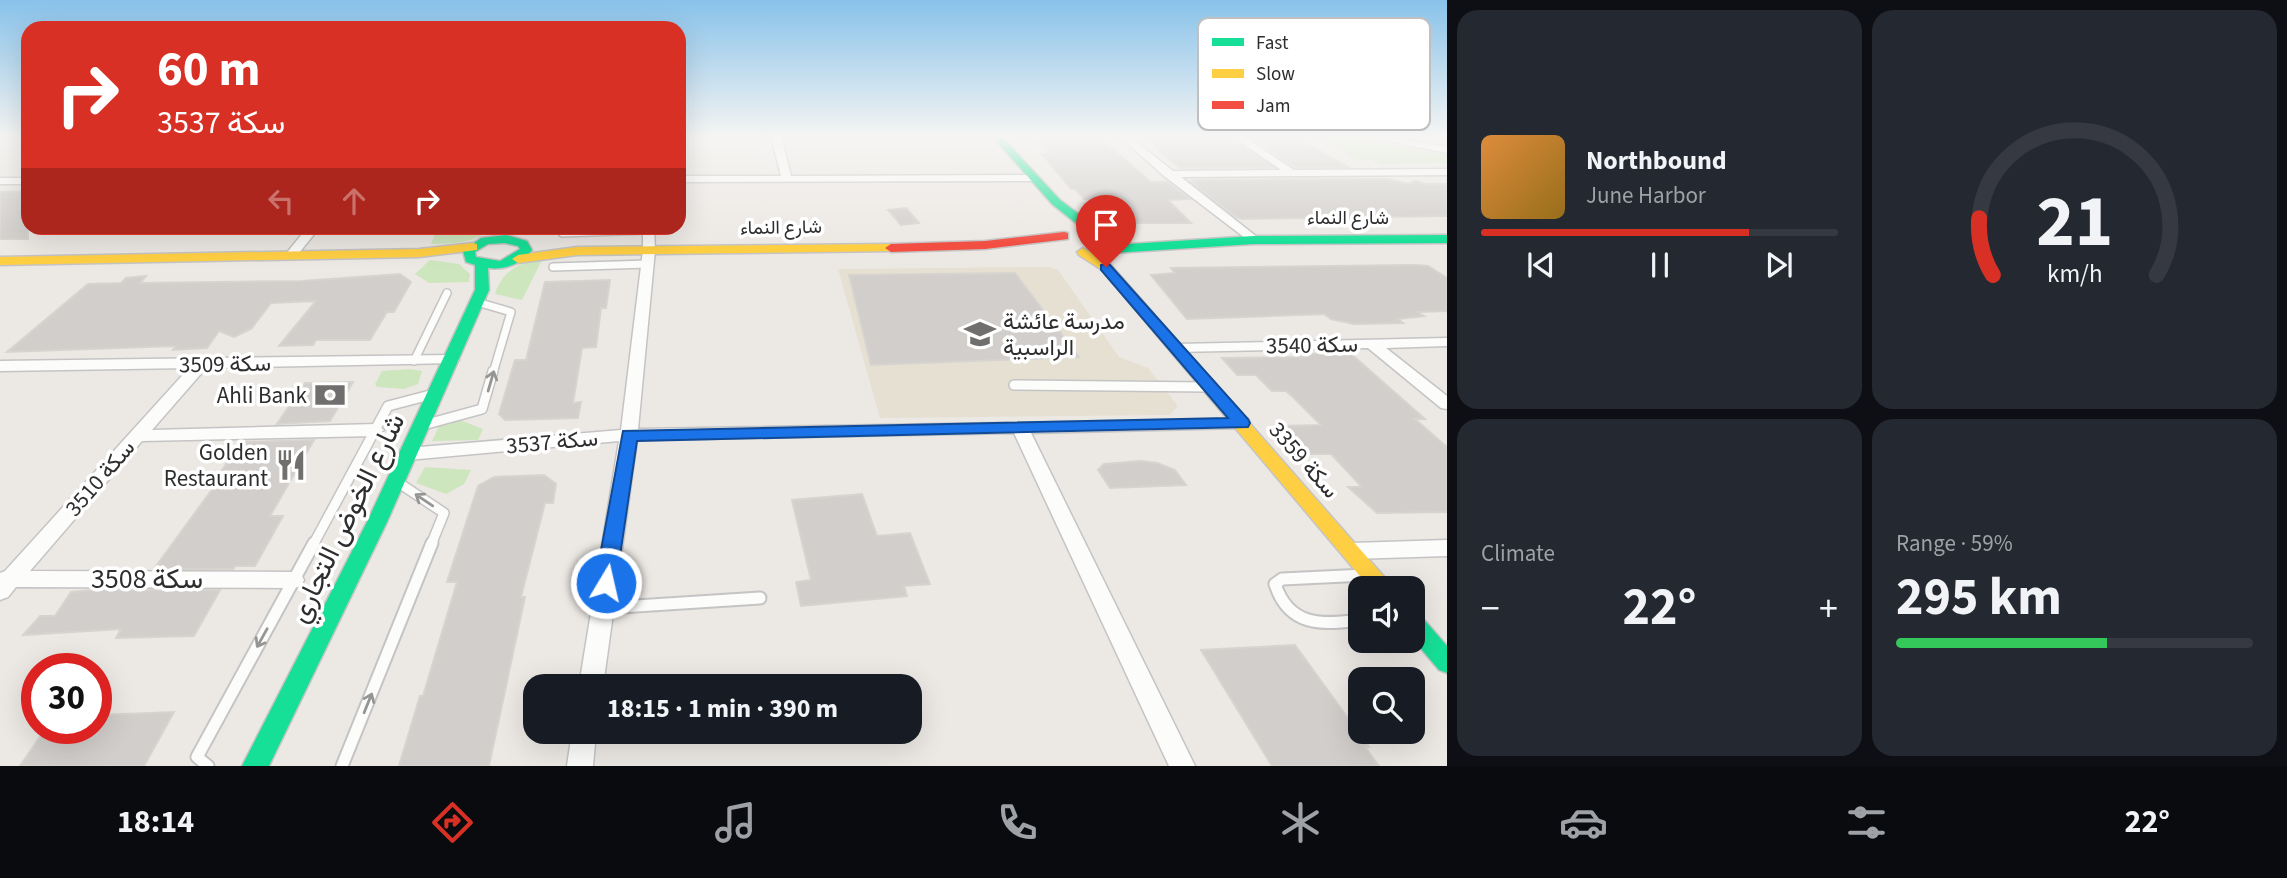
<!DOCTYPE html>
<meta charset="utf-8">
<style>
:root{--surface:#171b24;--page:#242831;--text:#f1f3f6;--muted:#9ea1a6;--line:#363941;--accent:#d93025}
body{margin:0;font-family:"Source Sans 3",Vazirmatn,sans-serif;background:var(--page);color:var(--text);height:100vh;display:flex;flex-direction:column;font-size:26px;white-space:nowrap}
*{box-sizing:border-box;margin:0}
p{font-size:23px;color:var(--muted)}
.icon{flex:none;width:38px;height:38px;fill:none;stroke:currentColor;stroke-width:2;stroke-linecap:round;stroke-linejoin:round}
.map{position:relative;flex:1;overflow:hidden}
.panel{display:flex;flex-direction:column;gap:10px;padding:10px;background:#0d0f14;width:840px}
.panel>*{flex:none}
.top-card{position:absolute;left:21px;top:21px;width:665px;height:214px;border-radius:21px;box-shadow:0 7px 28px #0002;background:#d93025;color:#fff;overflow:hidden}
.fabs{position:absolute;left:1348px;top:576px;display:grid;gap:14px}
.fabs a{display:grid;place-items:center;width:77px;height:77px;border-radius:14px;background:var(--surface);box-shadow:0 7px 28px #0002;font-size:35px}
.speed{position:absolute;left:21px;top:653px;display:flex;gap:14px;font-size:35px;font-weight:700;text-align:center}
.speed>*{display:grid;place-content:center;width:91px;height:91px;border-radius:50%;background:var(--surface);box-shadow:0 7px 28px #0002;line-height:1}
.speed .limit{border:10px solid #d22;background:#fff;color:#111}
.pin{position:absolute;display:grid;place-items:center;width:60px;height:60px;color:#fff;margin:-72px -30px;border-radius:50% 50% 50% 0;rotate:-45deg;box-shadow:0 0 7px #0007}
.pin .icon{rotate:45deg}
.me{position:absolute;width:77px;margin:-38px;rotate:9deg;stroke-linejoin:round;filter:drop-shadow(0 0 5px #0008)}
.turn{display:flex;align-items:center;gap:24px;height:147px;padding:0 21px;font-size:32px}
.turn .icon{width:91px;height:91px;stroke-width:2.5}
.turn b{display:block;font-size:49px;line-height:60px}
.lanes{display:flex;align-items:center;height:66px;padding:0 21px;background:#0003;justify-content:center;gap:35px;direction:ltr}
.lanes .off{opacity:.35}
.big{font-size:52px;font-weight:700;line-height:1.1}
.panel .tile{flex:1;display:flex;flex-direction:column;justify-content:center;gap:10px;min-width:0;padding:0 24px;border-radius:21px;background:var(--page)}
.panel .dial{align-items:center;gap:0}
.dial svg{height:182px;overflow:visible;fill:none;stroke:var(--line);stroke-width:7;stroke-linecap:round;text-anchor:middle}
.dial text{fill:var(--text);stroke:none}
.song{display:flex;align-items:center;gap:21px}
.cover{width:84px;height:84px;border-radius:10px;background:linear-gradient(135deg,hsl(30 70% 55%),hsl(40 70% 35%))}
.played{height:7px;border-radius:4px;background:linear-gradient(90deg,var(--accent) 75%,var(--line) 75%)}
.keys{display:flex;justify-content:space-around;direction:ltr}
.heat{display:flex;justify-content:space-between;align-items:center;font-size:38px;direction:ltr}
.charge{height:10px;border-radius:5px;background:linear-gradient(90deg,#34c759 59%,var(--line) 0)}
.panel .tiles{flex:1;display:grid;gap:10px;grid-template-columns:repeat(2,1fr)}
.trip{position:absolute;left:523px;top:674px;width:399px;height:70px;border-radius:21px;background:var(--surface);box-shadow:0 7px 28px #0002;font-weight:700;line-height:70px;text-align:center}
.tab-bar{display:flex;height:112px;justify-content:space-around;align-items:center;background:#090b0e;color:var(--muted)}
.tab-bar .icon{width:49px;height:49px}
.tab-bar .active{color:var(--accent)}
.tab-bar b{font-size:32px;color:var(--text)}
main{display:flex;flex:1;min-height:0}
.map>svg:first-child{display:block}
</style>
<main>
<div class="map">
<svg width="1447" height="766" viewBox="0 0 1447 766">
<rect width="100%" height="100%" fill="#ece8e4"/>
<path fill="#e6e0d3" d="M1048,267l10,3 61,87 29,11 30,38 -8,9 -290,3 -42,-149z"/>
<path fill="#cee6be" d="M1324,139h30l93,16v8l-67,1 -9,-4 -14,1z
M441,228h51c-16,15 -40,16 -61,16l6,-15z
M543,258l-21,42 -27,-6c8,-25 24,-30 48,-36z
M430,260l29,4 11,10 -1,8 -40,1 -14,-9z
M410,369l12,2 -4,13 -14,5 -27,-2 -2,-3 7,-13z
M460,420l23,9 -5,11 -46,1 7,-15z
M425,467l46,3 -7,14 -18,10 -30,-11z"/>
<path fill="#d1cecb" stroke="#d7d4d0" stroke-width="2" d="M1034,136h64l53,46h16l23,17 -22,1 23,23h-76l-17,-13 -7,-11h-7l-9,-10h-4l-29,-35h8z
M1295,136l53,31h-53l-45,-30z
M1217,137h13l43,30 -93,1 -20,-16 -10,-13z
M1388,179l20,5 8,-3 9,3h22v32l-205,3 -6,-2 -45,-35h5l-3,-2z
M28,191v48h-28v-47z
M906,208l13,15 -18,2 -13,-15z
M1414,265l14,1 19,12v33l-30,1 7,4 -26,3 5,4 -49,1 -23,-5 -7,-5 -137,5 -36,-44 24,-2 -4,-5z
M1015,273l64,84 -208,8 -22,-90z
M400,274l11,8 -17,30h-7l-17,28h-54l-3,5 -34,1 37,-45 -45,2 -20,26 -17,8 -15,-6 -12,17 -34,2 3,-4 -169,6 81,-68 33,-1 5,-5 20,-2 -6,7 162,-2z
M610,280l-4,28h-5l-5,39 -14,1 -9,55 8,-1 -3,16 -73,2 -6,-6 5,-17 11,-37h11l19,-78z
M1350,353l75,66h-10l32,28v65l-70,1 -29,-26h14l-31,-33h-22l-26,-28 38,-1 -28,-28 -7,-6h-14l-16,-16h-19l-15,-17 81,-1 -4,-3z
M353,382l-23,39 -53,3 28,-41z
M314,440l-44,76h13l-28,50h-20l-2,3h-79l70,-96h-4l21,-31z
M1141,461l16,2 18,7 11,15 -76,3 -12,-18 6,-6z
M544,475l12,9 -3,19h-8l-24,94h4l-36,169h-90l21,-70h3l34,-114h-10l31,-96 16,-9z
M862,494l15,42 33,-3 20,51 -26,2 3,10 -106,10 -5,-24 15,-2 -19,-80z
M93,590h127l-26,46 -78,2 5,-9 -98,6 17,-19h15l16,-24z
M1295,645l74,102h-4l14,19h-107l-71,-116z
M174,712l-30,54h-124l26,-38h50v-13z"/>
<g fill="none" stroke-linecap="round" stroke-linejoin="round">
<defs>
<path id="lane-far3" d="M562,234l86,-3"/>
<path id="lane-far2" d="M553,267l94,-3
M477,302l34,10 -18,61
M414,361l33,-68"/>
<path id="lane-far1" d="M1014,385l193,2
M427,424l55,-15 11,-38
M399,483l45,30 -13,32
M313,545l75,-139 42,-11"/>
<path id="lane" d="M605,608l155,-10
M1360,620c-38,5 -71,7 -85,-36l7,-5 84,-4
M208,766l-11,-9 117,-214
M342,766l90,-223"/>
<path id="street" d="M771,136h10l10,40 240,-1 5,3 -5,3 -352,1v-6h102z
M1119,136h10l44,35 108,-1 -49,-34h11l51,34 153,-1v6l-266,2 76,60 2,3 -6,4 -89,-68z
M1361,136h22l64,11v6z
M0,178h28v6h-28z
M307,228h12l-24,30h-8l-2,-3z
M643,228h11l1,22 -17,179 610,-10 2,4 -8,5 -211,5 164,333h-26l-155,-333 -377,7 -34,246h-24l40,-245 -211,19 -6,-2 -3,-4 3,-4 6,-2 213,-18 22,-180z
M1447,338v8l-61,2 61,48v13l-6,-1 -73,-60 -191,4 -7,-4 7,-4z
M451,355l5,2 3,3 -3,3 -250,5 -54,62 224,-6 8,6 -8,6 -234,5 -112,130 264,1 7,2 3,6 -3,6 -7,2 -278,-1 -8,10 -8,3v-27l5,-2 184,-203 -189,3v-10z
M1447,540v16l-95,3 -7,-2 -3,-6 3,-6 7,-2z
M572,732h24l-3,34h-26z"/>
<path id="fast" d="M992,136h9l59,64 40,30v6h-8l-40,-32z
M506,235l21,6 5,9c-11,14 -26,20 -44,18l1,22 -45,103 -57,129 -118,244h-27l125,-244 108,-232v-25l-9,-3 -3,-11 18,-13zM505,243l13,3 2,3 -20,12 -24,-4 -1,-5 13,-8z
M1447,235v8l-194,1 -139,9 -6,-4 6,-4 139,-9z
M1412,613l8,2 27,31v27l-8,-3 -27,-32z"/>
<path id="slow" d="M473,243l4,1v6l-58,7 -419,8v-8l419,-8z
M891,244l4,1v6l-318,4 -59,8 -6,-4 6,-4 59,-8z
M1083,248l27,16 284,324h-24l-268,-318 -23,-15 -2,-3z"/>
<path id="jam" d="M1064,232l4,1v6l-83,10 -94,3 -6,-4 6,-4 94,-3z"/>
</defs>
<use href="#lane-far3" stroke="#c5c4c5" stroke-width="8"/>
<use href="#lane-far2" stroke="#c5c4c5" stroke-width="10"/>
<use href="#lane-far1" stroke="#c5c4c5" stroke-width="12"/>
<use href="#lane" stroke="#c5c4c5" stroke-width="15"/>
<use href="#street" stroke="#c5c4c5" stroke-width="3"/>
<use href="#fast" stroke="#c5c4c5" stroke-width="3"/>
<use href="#slow" stroke="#c5c4c5" stroke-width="3"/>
<use href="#jam" stroke="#c5c4c5" stroke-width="3"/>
<use href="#lane-far3" stroke="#fcfcfb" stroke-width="5"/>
<use href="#lane-far2" stroke="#fcfcfb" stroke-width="7"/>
<use href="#lane-far1" stroke="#fcfcfb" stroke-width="9"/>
<use href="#lane" stroke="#fcfcfb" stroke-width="11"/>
<use href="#street" fill="#fcfcfb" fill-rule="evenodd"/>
<use href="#fast" fill="#16e098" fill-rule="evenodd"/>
<use href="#slow" fill="#ffcf43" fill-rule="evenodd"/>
<use href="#jam" fill="#f24e42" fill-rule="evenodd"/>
</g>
<defs><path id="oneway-shaft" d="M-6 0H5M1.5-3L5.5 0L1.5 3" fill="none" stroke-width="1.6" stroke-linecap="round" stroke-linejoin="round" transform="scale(1.75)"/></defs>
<g stroke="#959594">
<use href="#oneway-shaft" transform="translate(491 381) rotate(-74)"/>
<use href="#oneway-shaft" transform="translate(424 500) rotate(-146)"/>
<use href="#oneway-shaft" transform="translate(262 638) rotate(119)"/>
<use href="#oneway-shaft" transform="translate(368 703) rotate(-68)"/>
</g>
<linearGradient id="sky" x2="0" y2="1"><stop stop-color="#88c2ea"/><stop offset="0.56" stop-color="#f6f5f3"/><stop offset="1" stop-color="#f6f5f3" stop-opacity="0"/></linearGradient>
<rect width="1447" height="244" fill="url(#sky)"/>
<path fill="#1a73e8" stroke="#114b97" stroke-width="2" d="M1106,264l4,1 138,154 2,4 -2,4 -611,14 -21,142 -3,7 -7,2 -8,-2 -3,-7 28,-152 605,-13 -127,-148v-5z"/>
<defs>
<symbol id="school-bare" viewBox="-9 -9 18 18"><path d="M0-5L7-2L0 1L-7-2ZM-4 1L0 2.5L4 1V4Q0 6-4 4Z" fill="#706f6e" stroke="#fff" stroke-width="2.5" paint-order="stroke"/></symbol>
<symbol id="bank-bare" viewBox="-9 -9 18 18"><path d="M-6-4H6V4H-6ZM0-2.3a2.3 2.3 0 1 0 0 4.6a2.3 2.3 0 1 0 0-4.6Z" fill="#706f6e" stroke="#fff" stroke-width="2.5" paint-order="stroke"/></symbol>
<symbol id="restaurant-bare" viewBox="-9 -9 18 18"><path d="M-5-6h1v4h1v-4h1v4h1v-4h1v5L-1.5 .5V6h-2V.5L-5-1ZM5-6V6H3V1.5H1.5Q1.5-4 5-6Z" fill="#706f6e" stroke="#fff" stroke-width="2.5" paint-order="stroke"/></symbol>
</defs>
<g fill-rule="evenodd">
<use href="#school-bare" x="958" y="312" width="44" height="44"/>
<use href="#bank-bare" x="308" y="373" width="44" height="44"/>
<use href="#restaurant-bare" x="269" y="443" width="44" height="44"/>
</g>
<g text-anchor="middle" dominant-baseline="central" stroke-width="7" stroke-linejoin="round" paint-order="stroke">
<g font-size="19" fill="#2e2e2e" stroke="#fff">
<text x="1348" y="218">شارع النماء</text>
<text transform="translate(781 228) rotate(-1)">شارع النماء</text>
</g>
<g font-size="23" fill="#2e2e2e" stroke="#fff" text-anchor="end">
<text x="1003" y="321" text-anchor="start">مدرسة عائشة<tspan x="1003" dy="26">الراسبية</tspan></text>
<text x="307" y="395">Ahli Bank</text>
<text x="268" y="452">Golden<tspan x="268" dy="26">Restaurant</tspan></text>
</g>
<g font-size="23" fill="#2e2e2e" stroke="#fff">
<text transform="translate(1312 345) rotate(-1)">سكة 3540</text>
<text transform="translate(225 364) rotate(-1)">سكة 3509</text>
<text transform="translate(552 442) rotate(-5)">سكة 3537</text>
<text transform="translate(1304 460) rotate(49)">سكة 3359</text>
<text transform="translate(100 478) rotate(-49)">سكة 3510</text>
</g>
<g font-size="28" fill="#2e2e2e" stroke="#fff">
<text transform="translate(347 518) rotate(-64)">شارع الخوض التجاري</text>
<text x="147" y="579">سكة 3508</text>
</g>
</g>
<rect x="1198" y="18" width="232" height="112" rx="10" fill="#fff" stroke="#c0c0c0" stroke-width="2"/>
<rect x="1212" y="38" width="32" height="8" fill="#16e098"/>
<rect x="1212" y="69" width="32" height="9" fill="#ffcf43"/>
<rect x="1212" y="101" width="32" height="8" fill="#f24e42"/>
<g font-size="19" fill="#2e2e2e">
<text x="1256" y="49">Fast</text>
<text x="1256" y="80">Slow</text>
<text x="1256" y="112">Jam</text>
</g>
</svg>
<div class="fabs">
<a><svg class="icon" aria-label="sound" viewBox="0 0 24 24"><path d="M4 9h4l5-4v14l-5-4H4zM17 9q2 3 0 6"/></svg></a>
<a><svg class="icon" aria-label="search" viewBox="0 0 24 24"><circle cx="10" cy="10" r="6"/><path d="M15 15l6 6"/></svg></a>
</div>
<div class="speed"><div class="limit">30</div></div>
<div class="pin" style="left:1106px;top:267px;background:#d93025"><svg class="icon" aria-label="arrive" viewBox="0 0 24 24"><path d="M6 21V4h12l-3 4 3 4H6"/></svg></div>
<svg class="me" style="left:606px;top:583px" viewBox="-20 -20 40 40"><circle r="17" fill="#1a73e8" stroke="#fff" stroke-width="3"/><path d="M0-11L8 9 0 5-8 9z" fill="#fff"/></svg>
<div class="trip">18:15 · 1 min · 390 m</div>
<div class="top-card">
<div class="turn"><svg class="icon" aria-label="right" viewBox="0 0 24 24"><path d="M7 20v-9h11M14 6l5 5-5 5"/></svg><div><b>60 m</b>سكة 3537</div></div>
<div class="lanes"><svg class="icon off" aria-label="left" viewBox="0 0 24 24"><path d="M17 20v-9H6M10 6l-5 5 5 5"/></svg><svg class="icon off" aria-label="ahead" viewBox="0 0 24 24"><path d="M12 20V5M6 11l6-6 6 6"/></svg><svg class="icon" aria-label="right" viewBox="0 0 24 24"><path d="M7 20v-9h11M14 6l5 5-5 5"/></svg></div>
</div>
</div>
<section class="panel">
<div class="tiles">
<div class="tile">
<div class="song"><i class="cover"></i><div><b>Northbound</b><p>June Harbor</p></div></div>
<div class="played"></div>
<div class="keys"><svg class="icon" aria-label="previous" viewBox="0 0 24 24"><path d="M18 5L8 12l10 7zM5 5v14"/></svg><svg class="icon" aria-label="pause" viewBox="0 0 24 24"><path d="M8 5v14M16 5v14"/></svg><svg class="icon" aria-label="next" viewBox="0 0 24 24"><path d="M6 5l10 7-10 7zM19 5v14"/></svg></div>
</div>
<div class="tile dial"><svg viewBox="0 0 100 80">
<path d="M14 69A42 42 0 1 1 86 69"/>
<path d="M14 69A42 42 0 0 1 8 44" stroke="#d93025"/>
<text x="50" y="56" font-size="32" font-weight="700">21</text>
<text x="50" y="72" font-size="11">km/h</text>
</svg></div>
<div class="tile"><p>Climate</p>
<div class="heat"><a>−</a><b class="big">22°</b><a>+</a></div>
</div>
<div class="tile"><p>Range · 59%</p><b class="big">295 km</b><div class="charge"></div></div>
</div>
</section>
</main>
<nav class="tab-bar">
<b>18:14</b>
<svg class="icon active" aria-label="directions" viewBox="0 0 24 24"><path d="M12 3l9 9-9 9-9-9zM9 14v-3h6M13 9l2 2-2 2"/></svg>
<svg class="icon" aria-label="music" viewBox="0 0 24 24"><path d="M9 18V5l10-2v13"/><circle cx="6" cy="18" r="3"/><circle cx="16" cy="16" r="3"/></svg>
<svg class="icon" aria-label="phone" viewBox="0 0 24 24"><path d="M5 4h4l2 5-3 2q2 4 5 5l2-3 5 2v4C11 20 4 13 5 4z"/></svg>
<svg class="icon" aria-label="climate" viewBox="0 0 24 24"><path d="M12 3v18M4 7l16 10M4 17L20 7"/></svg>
<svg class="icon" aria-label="car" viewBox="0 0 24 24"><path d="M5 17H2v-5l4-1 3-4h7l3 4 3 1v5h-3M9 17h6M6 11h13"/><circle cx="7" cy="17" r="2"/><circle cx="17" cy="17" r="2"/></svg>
<svg class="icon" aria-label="filters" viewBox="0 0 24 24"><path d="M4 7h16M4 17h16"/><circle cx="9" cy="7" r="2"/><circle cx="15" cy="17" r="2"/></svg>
<b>22°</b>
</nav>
